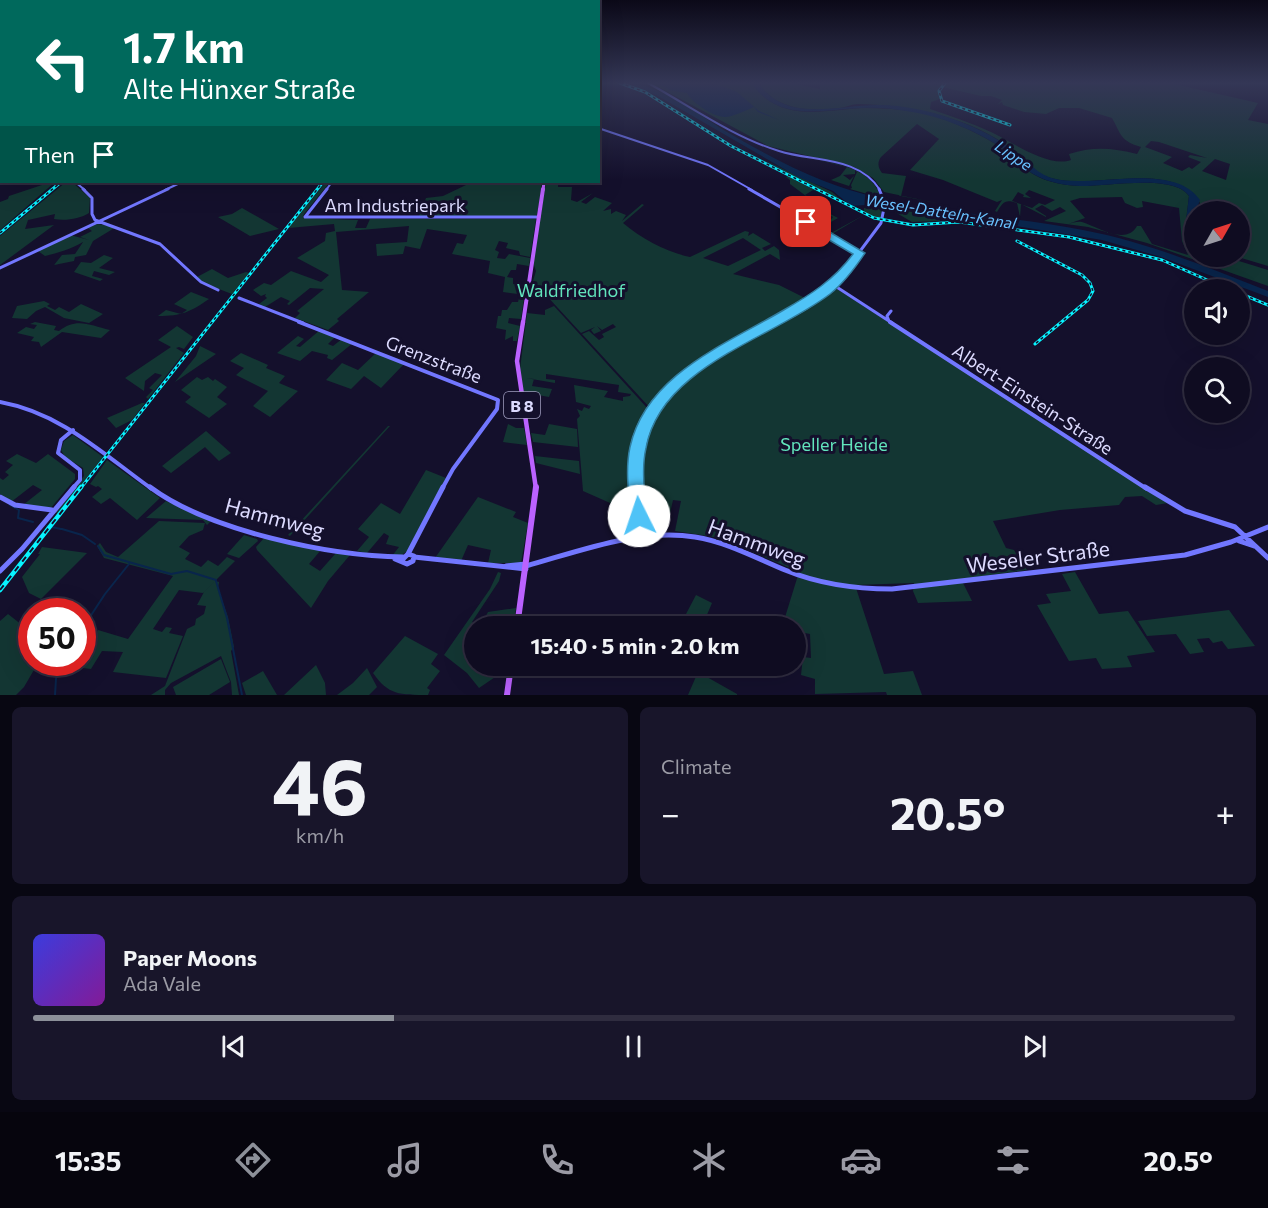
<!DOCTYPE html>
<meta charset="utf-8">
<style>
:root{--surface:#0f0c21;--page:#18152a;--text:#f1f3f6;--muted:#9b9ba5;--line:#2f2c3f;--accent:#8c9099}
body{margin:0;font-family:Commissioner,sans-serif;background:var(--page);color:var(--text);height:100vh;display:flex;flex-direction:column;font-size:22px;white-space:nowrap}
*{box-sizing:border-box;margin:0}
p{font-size:20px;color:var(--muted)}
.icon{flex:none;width:33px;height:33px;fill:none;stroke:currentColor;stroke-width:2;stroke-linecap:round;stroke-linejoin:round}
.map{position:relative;height:695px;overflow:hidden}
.details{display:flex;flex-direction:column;gap:12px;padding:12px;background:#080712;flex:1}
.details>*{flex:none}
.top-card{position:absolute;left:0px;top:0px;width:600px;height:183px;box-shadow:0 6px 24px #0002,0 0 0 2px var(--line);background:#00695c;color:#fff;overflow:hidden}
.needle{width:39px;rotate:51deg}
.controls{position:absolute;left:1184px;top:201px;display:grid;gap:12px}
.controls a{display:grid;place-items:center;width:66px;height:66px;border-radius:50%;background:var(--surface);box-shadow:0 6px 24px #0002,0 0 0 2px var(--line);font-size:30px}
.speed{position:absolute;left:18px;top:598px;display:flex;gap:12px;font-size:30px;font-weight:700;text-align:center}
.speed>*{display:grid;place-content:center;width:78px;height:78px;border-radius:50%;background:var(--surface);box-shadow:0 6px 24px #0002,0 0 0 2px var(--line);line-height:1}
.speed .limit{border:9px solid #d22;background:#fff;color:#111}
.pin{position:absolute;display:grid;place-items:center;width:51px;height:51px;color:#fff;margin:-26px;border-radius:12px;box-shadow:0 3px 9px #0006}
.me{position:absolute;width:66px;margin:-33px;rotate:356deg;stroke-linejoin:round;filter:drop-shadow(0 0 4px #0008)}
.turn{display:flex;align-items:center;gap:21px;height:126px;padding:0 24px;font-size:27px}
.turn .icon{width:78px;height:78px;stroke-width:2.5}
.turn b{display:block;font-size:42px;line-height:51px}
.then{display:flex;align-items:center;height:57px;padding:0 24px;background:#0003;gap:12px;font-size:22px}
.big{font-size:45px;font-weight:700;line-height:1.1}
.details .card{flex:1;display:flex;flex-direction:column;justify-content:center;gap:9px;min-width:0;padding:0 21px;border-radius:9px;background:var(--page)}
.details .dial{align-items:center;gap:0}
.dial b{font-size:78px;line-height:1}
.song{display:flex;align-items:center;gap:18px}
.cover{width:72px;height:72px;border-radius:9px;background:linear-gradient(135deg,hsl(240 70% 55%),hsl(290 70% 35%))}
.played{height:6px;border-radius:3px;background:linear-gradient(90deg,var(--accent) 30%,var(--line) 30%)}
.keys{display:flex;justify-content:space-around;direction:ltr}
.heat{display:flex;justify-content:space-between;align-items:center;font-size:33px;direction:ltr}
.details .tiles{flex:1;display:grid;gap:12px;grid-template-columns:1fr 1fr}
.card:last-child{grid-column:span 2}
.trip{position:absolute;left:464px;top:616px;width:342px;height:60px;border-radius:30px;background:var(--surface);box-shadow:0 6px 24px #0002,0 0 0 2px var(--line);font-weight:700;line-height:60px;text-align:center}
.menu{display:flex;height:96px;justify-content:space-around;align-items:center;background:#06050d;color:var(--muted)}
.menu .icon{width:42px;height:42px}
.menu .active{color:var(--accent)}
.menu b{font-size:27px;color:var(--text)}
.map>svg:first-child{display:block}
</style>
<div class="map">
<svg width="1268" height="695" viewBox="0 0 1268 695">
<rect width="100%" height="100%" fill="#14102c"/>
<path fill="#133633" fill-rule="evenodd" d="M651,83h102c2,6 6,9 11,14 29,24 67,12 101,11 16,0 31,1 46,3 33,5 68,22 96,40 8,5 13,13 20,19 14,11 34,15 52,16 24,1 95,-13 110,10l-3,25 8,16v19l32,1 42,13v16l-121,-43 -59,-16 -44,-6 22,-10 -6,-4 -8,4 -10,-6 -7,4 11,7v1l-25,-13 -1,13 -3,-14c-12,-4 -14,-1 -20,9l-2,-1 7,-11 -5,2 -54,-22 -33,-10 29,-31 -22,-15 -36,33c-4,5 -3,11 1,16l24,3 -5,20 45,9 -62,-13 -11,-14 -19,-11 -86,-21zM1029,190l26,10 -10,5 -6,-2 -7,5 -20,-7 6,-9 6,3 -1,2 8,1 -6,-4zM1122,197l3,6 12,5 6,-1 -1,-6 37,7 3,33 6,14 -36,-11 -11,-18h-4c-11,20 -39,1 -55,-4 -4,-1 -10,1 -14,2l17,-6 -15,-17 10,-3z
M760,83h32l28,6v-6h115l-1,2h4l-1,-2h7l-5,7 1,9 -9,3 -1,7c21,7 41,14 61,23 21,10 57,36 80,28l-2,-6c24,-8 44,-6 68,0l4,-7c-21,-6 -20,-13 -29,-29l-33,-10h-20l-13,6 -22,-2 -21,-7 -1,-3 -5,3 5,-5 -11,-4h-10l-39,-9 4,-4h224l88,20 -10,17 20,4v142l-30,-9 1,-45 -43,-1 4,-8c-14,-26 -52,-26 -78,-24 -25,1 -54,6 -77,-3 -15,-6 -29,-24 -43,-34 -42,-27 -95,-37 -144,-38 -6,0 -12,3 -18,4 -24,3 -55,3 -73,-15 -4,-3 -6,-5 -7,-10zM1151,141l8,1 48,16 -17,-3 -2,2 13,5 -9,7 -3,-2 -7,4 -19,-8 9,-6 -27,-10zM1215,159l15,5 -4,16 -24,-9z
M764,160l68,32 9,8 23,11v-3h14l1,-2 -6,-2h9l-1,16 -21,-8z
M822,161h1c25,5 50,11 58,37l-31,-9 2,-1 -1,-3 6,-13 -2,-2v4l-12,1 7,5 4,-4 -5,10 -18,-6 9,-4 7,-9z
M788,176l32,17 -7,-3 -8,5 13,7 -1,2 6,3 -2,2 17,9 -16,9 9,6 33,-18 -32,19 5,4 -19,-11 11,-5 4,-5 -32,-17 5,-4 -16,-12v-4l-4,-3z
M51,182h4l-55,48v-28l8,-3 1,-3z
M66,182h6l18,16 -1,15c-9,6 -24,8 -35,6l1,-5 -27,6 -3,9 29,-4 -54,40v-29z
M326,182h4l-26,32 -1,4 55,2 -3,8h11l4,-9h166l-6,38 -10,-2 -1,-4 -13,-3 2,-5 -9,-2 -4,9 4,2 -2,6 8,1 4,-5 21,4 -1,8 -12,-2 -1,6h-5l-4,7 6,1v6l12,1v4h-6l-1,5 -15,-2 2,-15 -17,-4 2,-12 -38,-7 5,-11 6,1 4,-9 -40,-6 -7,20 -15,-3 -2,8 -26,2 -1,-12 31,-2 2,-16 -73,6 6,58 27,2 -32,27 2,2 -11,9 -33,-12 5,-5 -3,-2 27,-22 -14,-1 -21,17 -2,-1 3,-3 -9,-4 -16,10 -6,-3 8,-6 -2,-2 1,-2 -5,2 -8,-6 11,-7 7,2 20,-14 30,11 8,-7 -32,-17 28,-17 1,-8 9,-2 -1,-7 -46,4z
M467,182h75l-4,28 5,-28 -6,33 -5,1h-113l7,-18 17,-2 23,-11z
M546,182l12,1v4h14l-1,13 6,2 16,-9 -12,9 5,2 9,-7 17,6 -9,8 8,-2v5l5,-3 10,4 -4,6 20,-17 2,1 -21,18c19,16 43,29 67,34l55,-26 4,1 -1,4 5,-3 18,11 -9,4 3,3 9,-5 5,4 1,10 -10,-6 -37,20 46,11 30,15 -122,72 -22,19 -14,18 -69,-75 7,-3 10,9 5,-3 -2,-3 14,-7 -3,-3 -11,6 -5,-4 4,5 -7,3 -3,-4 4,-3 -14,6 -48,-52 3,-10 -3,-9zM743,238l18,12 -33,16 -25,-8z
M242,208l37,21 -29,7 -32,-19 14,-3z
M888,208l52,8v5l-28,1z
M97,224l19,3 -23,14 -7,14 -11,2 -1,4 -20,4 8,-10 13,-1 8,-12c-12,7 -25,11 -38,14l-7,-5 32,-16 19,5 -9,-3 12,-6 -4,-3z
M104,255l9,3 -14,10 16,4 -6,3 -15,-4 -2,5 11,3 -3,2 -26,-9 7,-10 10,1z
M212,269l16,9 18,-6 3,1 -17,21 -29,-11 -6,-6z
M837,289l331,214 -12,2 -14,-9 -17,1 -6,8 -59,5 -67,11 13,27 8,2 13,20 -66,9 11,22 -54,2 -5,-12 1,-8 -59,2 29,89 29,-3 9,24h-35l-1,-3 -71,2v-15l-14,-4 2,-18 8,1 -1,-24 -15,-3v-4h-13l17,-55 -79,-34 -45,-7 6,-30 -8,-1 -7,31 -20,1 -1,-4c-5,-29 -12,-62 -2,-91 23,-71 127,-105 184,-146l5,2z
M191,292l18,7c-19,13 -27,17 -51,17l8,-6 15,4 6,-4 -13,-6z
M519,298h5l-3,21 -12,-1 -1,5 12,3 -3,15h-4v-5l-8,4 1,-10 -10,-2 2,-12h3l1,-6h5l5,-8h6z
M44,301l6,3 -3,2 8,4 4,-3 10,5 12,-8 22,10 -14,9 -25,-5 -19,-11 -9,4 -9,8 -15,-1 5,-12z
M554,306l95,104h-5c5,8 -4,21 -7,31 -6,24 -3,49 -2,73l-52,-23 -6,-72 3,-3 -3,-7 5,2 2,-4 5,2 2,-3 -15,-4 -2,-17 34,6 -4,6 19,4v-4l7,-1 1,-2 -13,-2 1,-7 -73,-11v5l9,1v3l-29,-5 8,1 -2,7 20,3 -3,8 -27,-5 -2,-23 7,-56 18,2v-5z
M35,322l21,4 -2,4 5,1c17,-14 31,-6 51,-1l-9,8 -39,-6 -21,15 -2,-5 -8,-1 3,-4 -17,-4 9,-6 8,2 3,-4 -7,-1z
M177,326l16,11 -9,12 -5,-2 -3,1 8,5 -36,46 -2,-2 7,-7 -4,-2 13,-13 -7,-2 -10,8 -1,10 -19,-13 46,-31 -13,-7z
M320,330l16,6 -8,8 5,2 9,-7 11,4 -21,17 -5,-2 1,-3 -16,-4 -12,10 -23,-8 21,-17 6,3 -8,7 4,1z
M200,346l16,8 -41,28 21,-26z
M377,352l27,12 -23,24 -17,-12 -13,13 -25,-9 16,-17 16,7z
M241,353l27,12 -2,3 19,8 -6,7 19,8 -28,26 -17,-11 15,-15 -32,-16 8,-7 -14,-7z
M197,377l5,3 6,-3 5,4 2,-2 12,8 -10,10 10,7 -18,14 -24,-16 6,-5 -10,-7z
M142,403h3l-13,17 -16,8 -9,-10z
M508,424l8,4h8l3,17 -24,-3z
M549,424l28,5 1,18 -45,-5 -2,-9 14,2z
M388,426h2l-100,110 -2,-1z
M206,431l25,22 -12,8 -14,-14 -34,26 -9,-7z
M73,435l30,22 -44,56h-5l30,-37 -1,-8 -18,-11 -4,-7 3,-9z
M17,454l19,9 12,-9 27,20v5l-25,30 -27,-4 19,-15 -9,-5 -22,17 -11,-8v-16l3,2 6,-5 -4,-3 8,-7 -7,-4z
M535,456l44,5 1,13 -44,-11z
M107,460l53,38 -23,22 -27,-22 -9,6 -9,-7 10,-8 -4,-3 -2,1 -6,-3z
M426,470l20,8 -37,72 -9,6h-8l7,-9 -13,-3 3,-8 -5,-3 -17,20 -10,-2 12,-14 -11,-8 23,-26 19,11z
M478,497l38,15 -3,5 15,6 -7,40h-33l3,-13 -23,-5 -7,16 -26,-3z
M166,501l45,20 -4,4 -4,-5 -57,-2z
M159,521l46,2 -2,7 -14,6 -10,11 11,6 -5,6 16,8 7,-7 10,6 9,-9 8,4 -32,32 -24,-3 -26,39 9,3 4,-5 6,1 -3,5 14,3 -17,42 -53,-6 10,-20 -21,-1 -11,18 -16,-2 2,-4h5l1,-8 15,-25 30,9 45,-63 -69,-18 -7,-12 3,-3 6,9 12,5z
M244,535l13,4 1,2 -19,17 -12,-4z
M265,537l56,13 -12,14 11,7 16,-18 14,2 -22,26 -17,27 -54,-58 -1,-3z
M42,547l45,6 -46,46 -12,-6 -7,-16 18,-23h-2z
M498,572l3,1 -2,8 -27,41 7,5h-5v39h33v3l-28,19 -12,-15 -23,-18 46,-66z
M1075,572l24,42 29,-3 27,41 -28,4 5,11 -30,2 -6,-11 -27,3 -32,-56 14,-2 -5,-9 25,-3 -9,-17z
M215,581l4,1 -1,6 10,29 6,30 -3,4 8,44h-7l-1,-13 -10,-26 -50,27 -6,7v5h-14l14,-9 22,-57 8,-4 1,-6 8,-5 2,-8 -9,-1 7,-13z
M696,595l16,8 -9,21 -17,-10z
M516,608l-3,19h-33l8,-15z
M1229,610l26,36 -27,3 -6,-8 -9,2 -4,-5 -12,1 7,13 -14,2 -14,-20 -29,2 -9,-15z
M8,614l14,11 9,-9 1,47h6l-14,24 -8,8h-16v-74z
M405,636l33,18 -7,10 9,7 -13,17 3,2 -2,5c-28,0 -40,0 -55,-22z
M221,659l9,23 -21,13h-33l-3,-8z
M316,665l9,18 1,12h-42z
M367,668l10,19 -8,8h-32l16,-12z
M263,671l14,24h-31l-4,-12z
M698,672l39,22v1h-49z"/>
<path fill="#09254c" d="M626,83c33,0 73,32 101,49 31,18 64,36 97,49 82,32 173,32 259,49 64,12 124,37 185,61v6l-107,-40 -59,-17 -220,-36 -31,2 -18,-15 -35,-14 -140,-81z
M657,83h57l23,9 22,19 20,9 -21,-8 -4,-5c-7,3 -20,9 -28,10 -12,1 -36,-16 -39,-24l-14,-2z
M753,83h7c1,5 3,6 7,10 29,28 77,11 113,12 46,1 95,18 132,44 16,11 24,26 44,30 38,9 118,-18 144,21l-4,11 -2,1v25l-8,-16 3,-25c-15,-23 -85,-9 -110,-10 -18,-1 -37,-5 -52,-16 -7,-6 -12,-14 -20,-19 -30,-20 -65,-35 -101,-40 -15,-3 -30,-4 -45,-3 -32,1 -69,12 -97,-11 -5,-4 -9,-8 -11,-14z"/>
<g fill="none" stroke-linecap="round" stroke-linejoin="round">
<path stroke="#09254c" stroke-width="2" d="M10,505l9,5 -1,8 15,4
M47,526l14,3
M62,529l20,6 13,9
M98,546l6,9 67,19 16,-3 29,9
M216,581l11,37 15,77
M82,629l23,-35 24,-30
M55,695l2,-32"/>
<path stroke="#7277ff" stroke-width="2" d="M648,83c42,23 85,54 131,68 34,11 80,5 101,39
M598,128l110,37 44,25
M75,182l10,8
M165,190l17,-8
M326,190l6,-8"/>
<path stroke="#7277ff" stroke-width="3" d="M83,189l9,9v16l3,6 65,24 41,38 17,8
M327,189l-22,28h234
M749,189l110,63
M0,268l168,-79
M832,284l60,39
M239,298l64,25
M889,321l-2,-5 4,-5
M775,323l55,-35 19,-22 32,-43 4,-20 -6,-14"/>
<path stroke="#7277ff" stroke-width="4" d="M299,322l199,78 -1,9 -44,60 -11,20
M890,322l257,167
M0,402c61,11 103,52 152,87
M72,489l8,-9v-10l-22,-17 3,-13 12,-10
M637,489c-1,-11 0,-21 2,-32 10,-76 79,-102 139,-135"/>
<path stroke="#7277ff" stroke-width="5" d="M150,487c59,44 180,69 253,70
M637,487l6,49
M1145,487l40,24 50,16 33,31
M0,497l15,8 37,5
M1239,541l15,5
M408,554l35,-67
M414,557l112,12
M395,559l12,5 6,-3 1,-5 -6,-2 -6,6
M506,566l20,-2
M526,566c54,-15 113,-38 169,-29 32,5 61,21 90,33 34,14 70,19 107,19l293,-34 46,-13 37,-15
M0,571l22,-22 52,-62"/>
<path stroke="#bb62ff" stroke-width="3" d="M543,190l1,-8"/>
<path stroke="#bb62ff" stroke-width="4" d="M523,323l20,-134"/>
<path stroke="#bb62ff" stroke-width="4.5" d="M523,322l-6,39 19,128"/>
<path stroke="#bb62ff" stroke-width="6" d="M517,627l19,-140
M507,695l4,-29"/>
<defs>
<path id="rail-far1" d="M620,83l25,9 86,54 143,72 39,7 46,-3 110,15 93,23 68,30
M945,83l-6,8 3,10 68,24
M0,233l61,-51
M1017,241l65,34 8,8 3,8 -5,9 -53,44
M1239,293l29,12
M80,489l243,-307"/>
<path id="rail" d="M0,590l81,-103"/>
</defs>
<use href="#rail-far1" stroke="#07f4ff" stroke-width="3"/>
<use href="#rail" stroke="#07f4ff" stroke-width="4.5"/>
<use href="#rail-far1" stroke="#14102c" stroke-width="1.5" stroke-dasharray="3" stroke-linecap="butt"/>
<use href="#rail" stroke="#14102c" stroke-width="2" stroke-dasharray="6" stroke-linecap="butt"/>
</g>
<linearGradient id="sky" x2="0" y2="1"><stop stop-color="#0b0918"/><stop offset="0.46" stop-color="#343756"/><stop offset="1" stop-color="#343756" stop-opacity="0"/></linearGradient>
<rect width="1268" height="180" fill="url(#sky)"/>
<path fill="#4fc3f7" stroke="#337fa1" stroke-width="1.5" d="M806,218l59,35c-10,15 -21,30 -35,41 -59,45 -169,72 -184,154 -5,22 -1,46 1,68l-2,5 -6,3 -6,-3 -3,-5c-1,-22 -5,-46 0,-69 16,-72 94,-102 152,-136 28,-16 52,-31 71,-57l-51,-30v-5z"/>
<g text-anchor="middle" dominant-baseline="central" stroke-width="6" stroke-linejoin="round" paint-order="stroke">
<g font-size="16" font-style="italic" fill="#69c2ff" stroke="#14102c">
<text transform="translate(1014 155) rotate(34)">Lippe</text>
<text transform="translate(941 211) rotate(9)">Wesel-Datteln-Kanal</text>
</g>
<rect fill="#14102c" stroke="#a19ec0" stroke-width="1.5" x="504" y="392" width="36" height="26" rx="4.5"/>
<g font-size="16" font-weight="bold" fill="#dddbff">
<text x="522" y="405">B 8</text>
</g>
<g font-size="18" fill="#dddbff" stroke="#14102c">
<text x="395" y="205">Am Industriepark</text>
<text transform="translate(434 359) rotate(21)">Grenzstraße</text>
<text transform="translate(1033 399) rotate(33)">Albert-Einstein-Straße</text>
</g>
<g font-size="18" fill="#62e4bc" stroke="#14102c">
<text x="571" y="290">Waldfriedhof</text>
<text x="834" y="444">Speller Heide</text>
</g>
<g font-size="21" fill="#dddbff" stroke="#14102c">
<text transform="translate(275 517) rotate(15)">Hammweg</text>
<text transform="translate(757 542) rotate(20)">Hammweg</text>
<text transform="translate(1038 556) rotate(-7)">Weseler Straße</text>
</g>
</g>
</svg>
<div class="controls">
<a><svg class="needle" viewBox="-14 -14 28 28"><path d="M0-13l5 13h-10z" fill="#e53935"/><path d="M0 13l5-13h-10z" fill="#9b9ba5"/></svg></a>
<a><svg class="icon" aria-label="sound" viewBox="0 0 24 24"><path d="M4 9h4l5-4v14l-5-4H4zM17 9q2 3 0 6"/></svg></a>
<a><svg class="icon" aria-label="search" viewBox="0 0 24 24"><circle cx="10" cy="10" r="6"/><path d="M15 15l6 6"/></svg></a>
</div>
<div class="speed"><div class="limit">50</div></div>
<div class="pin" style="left:806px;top:222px;background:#d93025"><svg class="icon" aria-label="arrive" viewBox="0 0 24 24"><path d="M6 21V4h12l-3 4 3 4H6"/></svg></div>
<svg class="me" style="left:639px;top:516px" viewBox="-20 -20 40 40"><circle r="19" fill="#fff"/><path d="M0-13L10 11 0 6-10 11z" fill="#4fc3f7"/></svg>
<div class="trip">15:40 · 5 min · 2.0 km</div>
<div class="top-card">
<div class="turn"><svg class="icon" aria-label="left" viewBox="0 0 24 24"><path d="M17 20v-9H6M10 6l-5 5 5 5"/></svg><div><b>1.7 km</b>Alte Hünxer Straße</div></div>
<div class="then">Then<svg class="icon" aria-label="arrive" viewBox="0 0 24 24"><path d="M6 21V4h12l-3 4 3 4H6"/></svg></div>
</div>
</div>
<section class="details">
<div class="tiles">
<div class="card dial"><b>46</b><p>km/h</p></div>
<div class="card"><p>Climate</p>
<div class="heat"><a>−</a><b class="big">20.5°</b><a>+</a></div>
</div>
<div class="card">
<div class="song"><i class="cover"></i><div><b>Paper Moons</b><p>Ada Vale</p></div></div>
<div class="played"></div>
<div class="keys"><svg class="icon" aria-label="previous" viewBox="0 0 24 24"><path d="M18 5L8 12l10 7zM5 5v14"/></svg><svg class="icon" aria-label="pause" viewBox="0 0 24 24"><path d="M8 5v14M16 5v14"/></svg><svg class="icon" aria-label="next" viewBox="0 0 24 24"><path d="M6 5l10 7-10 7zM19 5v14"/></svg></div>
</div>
</div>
</section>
<nav class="menu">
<b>15:35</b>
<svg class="icon active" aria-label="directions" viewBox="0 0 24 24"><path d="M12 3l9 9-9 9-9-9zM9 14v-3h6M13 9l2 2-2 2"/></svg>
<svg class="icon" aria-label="music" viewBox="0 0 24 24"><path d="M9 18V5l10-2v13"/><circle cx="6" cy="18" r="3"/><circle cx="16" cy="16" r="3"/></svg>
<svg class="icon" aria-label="phone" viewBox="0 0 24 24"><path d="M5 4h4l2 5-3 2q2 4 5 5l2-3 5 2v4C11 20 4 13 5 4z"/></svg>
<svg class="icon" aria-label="climate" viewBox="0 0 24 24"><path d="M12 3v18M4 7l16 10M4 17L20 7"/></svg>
<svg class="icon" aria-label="car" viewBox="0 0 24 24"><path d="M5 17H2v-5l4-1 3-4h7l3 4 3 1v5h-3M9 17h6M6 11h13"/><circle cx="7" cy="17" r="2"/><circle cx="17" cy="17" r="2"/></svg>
<svg class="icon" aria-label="filters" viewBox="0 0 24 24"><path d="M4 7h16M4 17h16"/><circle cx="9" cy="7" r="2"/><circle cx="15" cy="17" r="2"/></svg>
<b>20.5°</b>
</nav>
